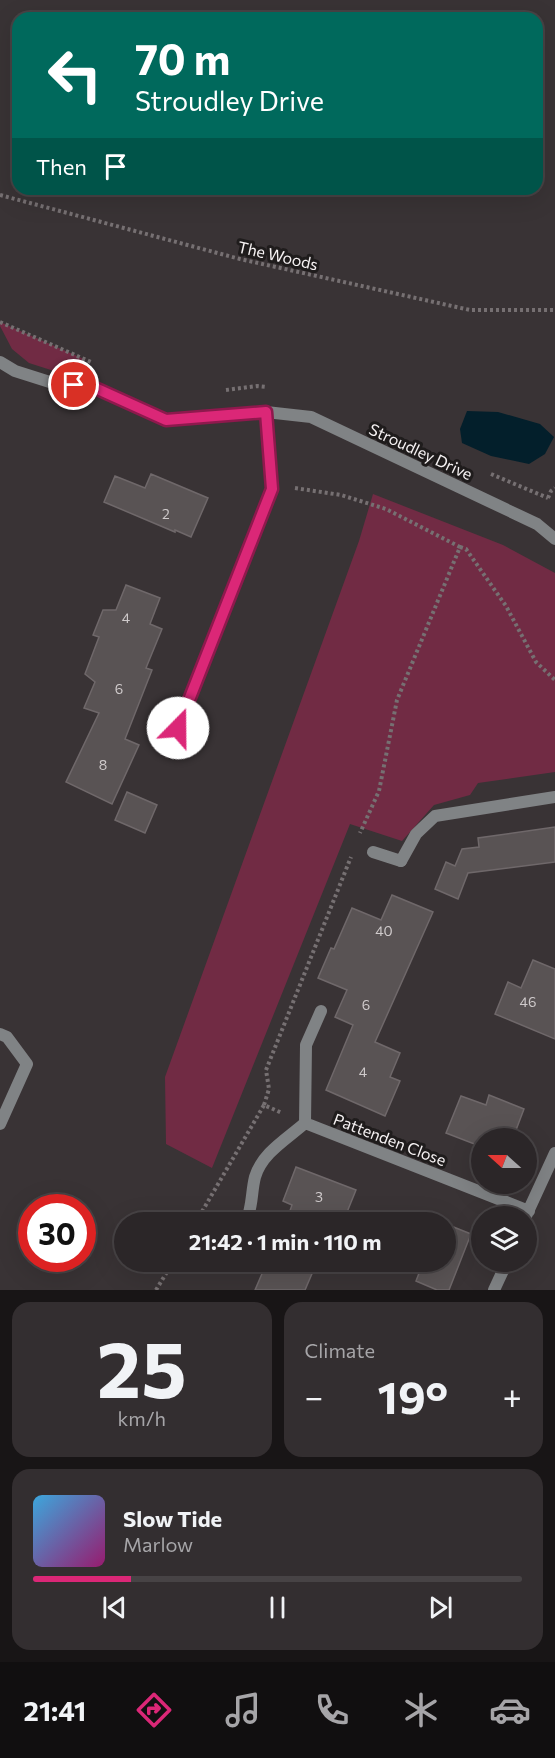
<!DOCTYPE html>
<meta charset="utf-8">
<style>
:root{--surface:#2b2628;--page:#332e30;--text:#f1f3f6;--muted:#a6a5a8;--line:#474345;--accent:#db2777}
body{margin:0;font-family:Commissioner,sans-serif;background:var(--page);color:var(--text);height:100vh;display:flex;flex-direction:column;font-size:22px;white-space:nowrap}
*{box-sizing:border-box;margin:0}
p{font-size:20px;color:var(--muted)}
.icon{flex:none;width:33px;height:33px;fill:none;stroke:currentColor;stroke-width:2;stroke-linecap:round;stroke-linejoin:round}
.map{position:relative;height:1290px;overflow:hidden}
.sheet{display:flex;flex-direction:column;gap:12px;padding:12px;background:#181516;flex:1}
.sheet>*{flex:none}
.banner{position:absolute;left:12px;top:12px;width:531px;height:183px;border-radius:18px;box-shadow:0 6px 24px #0002,0 0 0 2px var(--line);background:#00695c;color:#fff;overflow:hidden}
.needle{width:39px;rotate:291deg}
.buttons{position:absolute;left:471px;top:1128px;display:grid;gap:12px}
.buttons a{display:grid;place-items:center;width:66px;height:66px;border-radius:50%;background:var(--surface);box-shadow:0 6px 24px #0002,0 0 0 2px var(--line);font-size:30px}
.speed{position:absolute;left:18px;top:1194px;display:flex;gap:12px;font-size:30px;font-weight:700;text-align:center}
.speed>*{display:grid;place-content:center;width:78px;height:78px;border-radius:50%;background:var(--surface);box-shadow:0 6px 24px #0002,0 0 0 2px var(--line);line-height:1}
.speed .limit{border:9px solid #d22;background:#fff;color:#111}
.pin{position:absolute;display:grid;place-items:center;width:51px;height:51px;color:#fff;margin:-26px;border:3px solid #fff;border-radius:50%;box-shadow:0 2px 6px #0007}
.me{position:absolute;width:66px;margin:-33px;rotate:22deg;stroke-linejoin:round;filter:drop-shadow(0 0 4px #0008)}
.turn{display:flex;align-items:center;gap:21px;height:126px;padding:0 24px;font-size:27px}
.turn .icon{width:78px;height:78px;stroke-width:2.5}
.turn b{display:block;font-size:42px;line-height:51px}
.then{display:flex;align-items:center;height:57px;padding:0 24px;background:#0003;gap:12px;font-size:22px}
.big{font-size:45px;font-weight:700;line-height:1.1}
.sheet .tile{flex:1;display:flex;flex-direction:column;justify-content:center;gap:9px;min-width:0;padding:0 21px;border-radius:18px;background:var(--page)}
.sheet .dial{align-items:center;gap:0}
.dial b{font-size:78px;line-height:1}
.song{display:flex;align-items:center;gap:18px}
.cover{width:72px;height:72px;border-radius:9px;background:linear-gradient(135deg,hsl(200 70% 55%),hsl(320 70% 35%))}
.played{height:6px;border-radius:3px;background:linear-gradient(90deg,var(--accent) 20%,var(--line) 20%)}
.keys{display:flex;justify-content:space-around;direction:ltr}
.heat{display:flex;justify-content:space-between;align-items:center;font-size:33px;direction:ltr}
.sheet .tiles{flex:1;display:grid;gap:12px;grid-template-columns:1fr 1fr}
.tile:last-child{grid-column:span 2}
.trip{position:absolute;left:114px;top:1212px;width:342px;height:60px;border-radius:30px;background:var(--surface);box-shadow:0 6px 24px #0002,0 0 0 2px var(--line);font-weight:700;line-height:60px;text-align:center}
.tab-bar{display:flex;height:96px;justify-content:space-around;align-items:center;background:#110f10;color:var(--muted)}
.tab-bar .icon{width:42px;height:42px}
.tab-bar .selected{color:var(--accent)}
.tab-bar b{font-size:27px;color:var(--text)}
.map>svg:first-child{display:block}
</style>
<div class="map">
<svg width="555" height="1290" viewBox="0 0 555 1290">
<rect width="100%" height="100%" fill="#393335"/>
<path fill="#712b44" d="M0,322l86,38 -32,11 -25,-8 -17,-14 -12,-23z
M373,494l130,51 52,28v199l-77,11 -8,12 -36,10 -32,36 -52,-17 -138,344 -46,-24 -1,-67 194,-536z"/>
<path fill="#031f2b" d="M467,411l31,1 42,12 14,13 -9,17 -16,10 -38,-8 -29,-13 -2,-14z"/>
<path fill="#595354" stroke="#6f686a" stroke-width="1.5" d="M151,474l57,24 -17,39 -16,-7v2l-71,-30 11,-26 30,12z
M126,585l34,13 -10,26 12,5 -16,39 6,2 -27,69 14,6 -27,59 -46,-22 33,-69 -15,-5 11,-26 -10,-8 14,-37 -6,-2 10,-25h13z
M127,792l30,13 -12,28 -30,-13z
M555,827v35l-87,11 -10,26 -23,-10 11,-27 9,4 7,-17 17,-2 -1,-9z
M392,895l41,17 -58,130 25,11 -10,24 10,4 -15,35 -59,-26 27,-65 -18,-8 12,-27 -29,-12 13,-30 3,1 18,-41 29,12z
M533,960l22,9v70l-60,-25 13,-32 13,6z
M489,1095l35,14 -11,29h-31v9l-36,-14 15,-37 25,9z
M296,1167l60,23 -13,32h-57l6,-17 -9,-4z
M446,1224l25,10 -22,56h-12l-21,-9 5,-13 -17,-6h42z
M267,1262h50l-12,28h-50z"/>
<g fill="none" stroke-linecap="round" stroke-linejoin="round">
<path stroke="#767072" stroke-width="4" stroke-dasharray="3 3" stroke-linecap="butt" d="M0,195l240,64 230,51h85
M0,322l91,40
M226,390l31,-4 9,1
M491,474l57,24
M295,488l46,7 45,14 74,38 -63,153 -18,91 -19,42
M548,498l3,-7 4,-3
M460,547l6,2 40,57 30,56 19,18
M264,1105l5,-16 -3,-19 85,-213
M196,1222l68,-117 18,8
M156,1290l17,-28"/>
<path stroke="#808385" stroke-width="12" d="M373,852l28,9"/>
<path stroke="#808385" stroke-width="12" d="M0,362l15,9 41,13 37,3 73,33 100,-8 45,5 226,107 18,15
M178,728l94,-239 -6,-77
M401,861l15,-27 19,-18 120,-19
M0,1034l7,3 20,27 -27,60
M305,1123l224,88
M526,1216l29,-63
M246,1222c7,-17 5,-29 9,-45 7,-24 32,-38 50,-54l1,-78 15,-34
M228,1265l1,-3
M494,1290l13,-28"/>
</g>
<g fill="none" stroke-linecap="round" stroke-linejoin="round">
<defs>
<path id="route" d="M74,385l19,2 73,33 100,-8 6,77 -94,239"/>
</defs>
<use href="#route" stroke="#8e194d" stroke-width="15"/>
<use href="#route" stroke="#db2777" stroke-width="10"/>
</g>
<g text-anchor="middle" dominant-baseline="central" stroke-width="6" stroke-linejoin="round" paint-order="stroke">
<g font-size="14" fill="#cfcacb">
<text x="166" y="513">2</text>
<text x="126" y="617">4</text>
<text x="119" y="688">6</text>
<text x="103" y="764">8</text>
<text x="384" y="930">40</text>
<text x="528" y="1001">46</text>
<text x="366" y="1004">6</text>
<text x="363" y="1071">4</text>
<text x="319" y="1196">3</text>
</g>
<g font-size="16" fill="#f6f2f3" stroke="#1f1c1c">
<text transform="translate(278 255) rotate(13)">The Woods</text>
<text transform="translate(421 451) rotate(25)">Stroudley Drive</text>
<text transform="translate(390 1139) rotate(21)">Pattenden Close</text>
</g>
</g>
</svg>
<div class="buttons">
<a><svg class="needle" viewBox="-14 -14 28 28"><path d="M0-13l5 13h-10z" fill="#e53935"/><path d="M0 13l5-13h-10z" fill="#a6a5a8"/></svg></a>
<a><svg class="icon" aria-label="layers" viewBox="0 0 24 24"><path d="M12 4l9 5-9 5-9-5zM3 14l9 5 9-5"/></svg></a>
</div>
<div class="speed"><div class="limit">30</div></div>
<div class="pin" style="left:74px;top:385px;background:#d93025"><svg class="icon" aria-label="arrive" viewBox="0 0 24 24"><path d="M6 21V4h12l-3 4 3 4H6"/></svg></div>
<svg class="me" style="left:178px;top:728px" viewBox="-20 -20 40 40"><circle r="19" fill="#fff"/><path d="M0-13L10 11 0 6-10 11z" fill="#db2777"/></svg>
<div class="trip">21:42 · 1 min · 110 m</div>
<div class="banner">
<div class="turn"><svg class="icon" aria-label="left" viewBox="0 0 24 24"><path d="M17 20v-9H6M10 6l-5 5 5 5"/></svg><div><b>70 m</b>Stroudley Drive</div></div>
<div class="then">Then<svg class="icon" aria-label="arrive" viewBox="0 0 24 24"><path d="M6 21V4h12l-3 4 3 4H6"/></svg></div>
</div>
</div>
<section class="sheet">
<div class="tiles">
<div class="tile dial"><b>25</b><p>km/h</p></div>
<div class="tile"><p>Climate</p>
<div class="heat"><a>−</a><b class="big">19°</b><a>+</a></div>
</div>
<div class="tile">
<div class="song"><i class="cover"></i><div><b>Slow Tide</b><p>Marlow</p></div></div>
<div class="played"></div>
<div class="keys"><svg class="icon" aria-label="previous" viewBox="0 0 24 24"><path d="M18 5L8 12l10 7zM5 5v14"/></svg><svg class="icon" aria-label="pause" viewBox="0 0 24 24"><path d="M8 5v14M16 5v14"/></svg><svg class="icon" aria-label="next" viewBox="0 0 24 24"><path d="M6 5l10 7-10 7zM19 5v14"/></svg></div>
</div>
</div>
</section>
<nav class="tab-bar">
<b>21:41</b>
<svg class="icon selected" aria-label="directions" viewBox="0 0 24 24"><path d="M12 3l9 9-9 9-9-9zM9 14v-3h6M13 9l2 2-2 2"/></svg>
<svg class="icon" aria-label="music" viewBox="0 0 24 24"><path d="M9 18V5l10-2v13"/><circle cx="6" cy="18" r="3"/><circle cx="16" cy="16" r="3"/></svg>
<svg class="icon" aria-label="phone" viewBox="0 0 24 24"><path d="M5 4h4l2 5-3 2q2 4 5 5l2-3 5 2v4C11 20 4 13 5 4z"/></svg>
<svg class="icon" aria-label="climate" viewBox="0 0 24 24"><path d="M12 3v18M4 7l16 10M4 17L20 7"/></svg>
<svg class="icon" aria-label="car" viewBox="0 0 24 24"><path d="M5 17H2v-5l4-1 3-4h7l3 4 3 1v5h-3M9 17h6M6 11h13"/><circle cx="7" cy="17" r="2"/><circle cx="17" cy="17" r="2"/></svg>
</nav>
